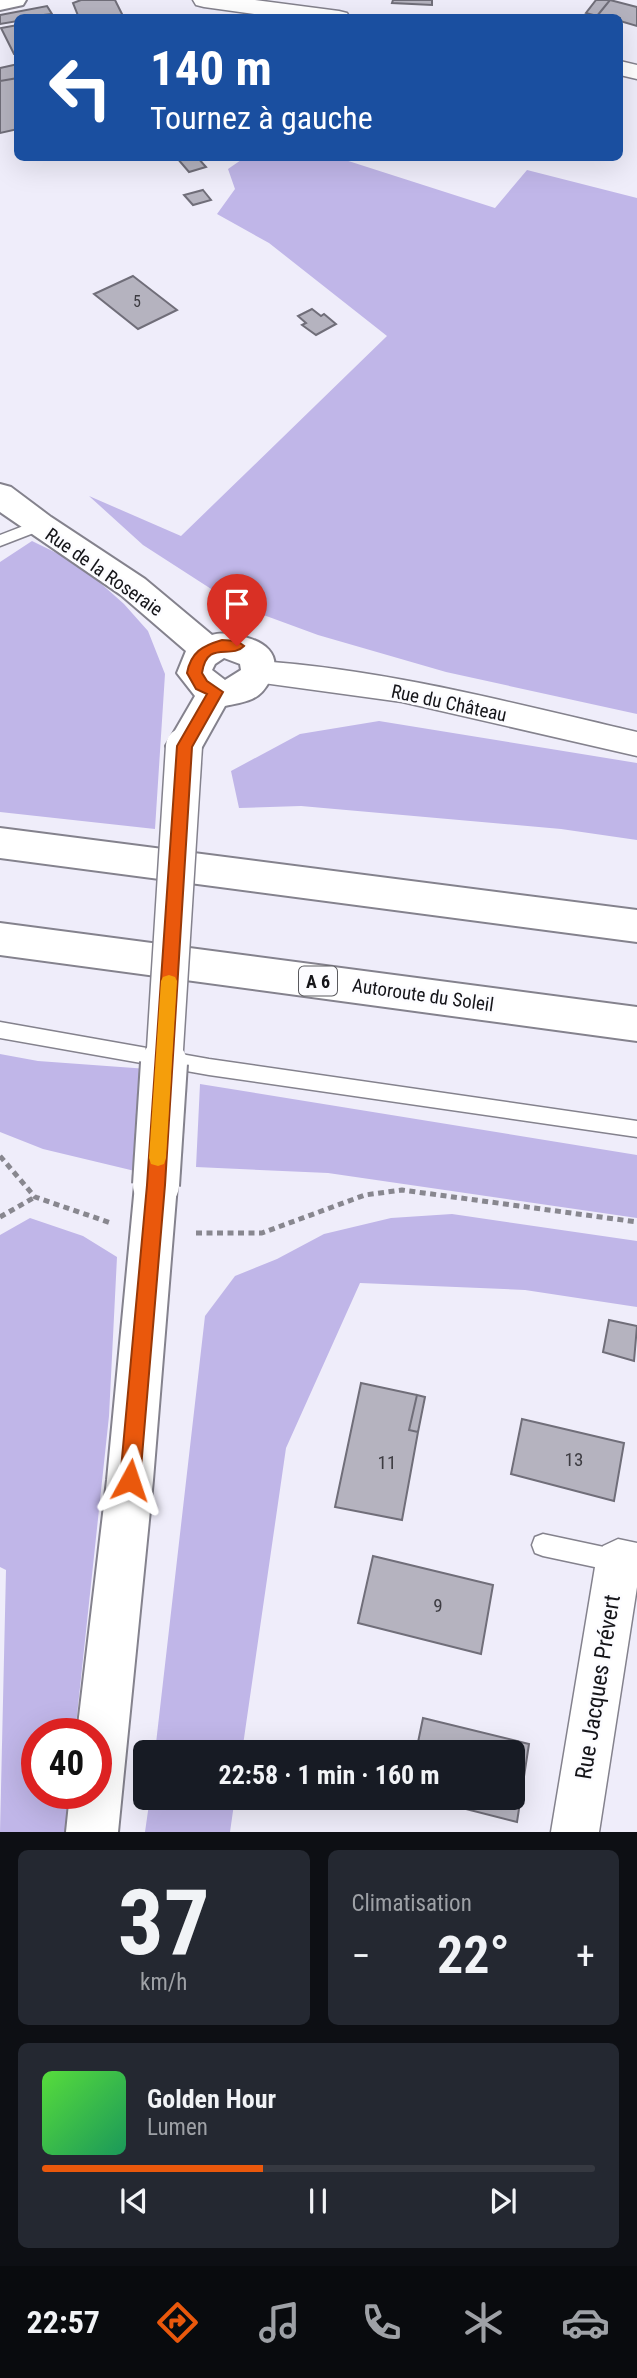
<!DOCTYPE html>
<html lang="fr">
<meta charset="utf-8">
<style>
:root{--surface:#171b24;--page:#242831;--text:#f1f3f6;--muted:#9ea1a6;--line:#363941;--accent:#ea580c}
body{margin:0;font-family:"Roboto Condensed",sans-serif;background:var(--page);color:var(--text);height:100vh;display:flex;flex-direction:column;font-size:26px;white-space:nowrap}
*{box-sizing:border-box;margin:0}
p{font-size:23px;color:var(--muted)}
.icon{flex:none;width:38px;height:38px;fill:none;stroke:currentColor;stroke-width:2;stroke-linecap:round;stroke-linejoin:round}
.map{position:relative;height:1832px;overflow:hidden}
.sheet{display:flex;flex-direction:column;gap:18px;padding:18px;background:#0d0f14;flex:1}
.sheet>*{flex:none}
.top-card{position:absolute;left:14px;top:14px;width:609px;height:147px;border-radius:10px;box-shadow:0 7px 28px #0002;background:#1a4fa0;color:#fff;overflow:hidden}
.speed{position:absolute;left:21px;top:1718px;display:flex;gap:14px;font-size:35px;font-weight:700;text-align:center}
.speed>*{display:grid;place-content:center;width:91px;height:91px;border-radius:50%;background:var(--surface);box-shadow:0 7px 28px #0002;line-height:1}
.speed .limit{border:10px solid #d22;background:#fff;color:#111}
.pin{position:absolute;display:grid;place-items:center;width:60px;height:60px;color:#fff;margin:-72px -30px;border-radius:50% 50% 50% 0;rotate:-45deg;box-shadow:0 0 7px #0007}
.pin .icon{rotate:45deg}
.me{position:absolute;width:77px;margin:-38px;rotate:5deg;stroke-linejoin:round;filter:drop-shadow(0 0 5px #0008)}
.turn{display:flex;align-items:center;gap:24px;height:147px;padding:0 21px;font-size:32px}
.turn .icon{width:91px;height:91px;stroke-width:2.5}
.turn b{display:block;font-size:49px;line-height:60px}
.big{font-size:52px;font-weight:700;line-height:1.1}
.sheet .widget{flex:1;display:flex;flex-direction:column;justify-content:center;gap:10px;min-width:0;padding:0 24px;border-radius:10px;background:var(--page)}
.sheet .dial{align-items:center;gap:0}
.dial b{font-size:91px;line-height:1}
.song{display:flex;align-items:center;gap:21px}
.cover{width:84px;height:84px;border-radius:10px;background:linear-gradient(135deg,hsl(110 70% 55%),hsl(150 70% 35%))}
.played{height:7px;border-radius:4px;background:linear-gradient(90deg,var(--accent) 40%,var(--line) 40%)}
.keys{display:flex;justify-content:space-around;direction:ltr}
.heat{display:flex;justify-content:space-between;align-items:center;font-size:38px;direction:ltr}
.sheet .tiles{flex:1;display:grid;gap:18px;grid-template-columns:1fr 1fr}
.widget:last-child{grid-column:span 2}
.trip{position:absolute;left:133px;top:1740px;width:392px;height:70px;border-radius:10px;background:var(--surface);box-shadow:0 7px 28px #0002;font-weight:700;line-height:70px;text-align:center}
.tab-bar{display:flex;height:112px;justify-content:space-around;align-items:center;background:#090b0e;color:var(--muted)}
.tab-bar .icon{width:49px;height:49px}
.tab-bar .active{color:var(--accent)}
.tab-bar b{font-size:32px;color:var(--text)}
.map>svg:first-child{display:block}
</style>
<div class="map">
<svg width="637" height="1832" viewBox="0 0 637 1832">
<rect width="100%" height="100%" fill="#efedfa"/>
<path fill="#c0b6e8" d="M244,158h95l156,50 32,-38 110,28v516l-191,-42 -128,-37 -82,-30 -93,-60 -54,-49 92,40 206,-200 -118,-93 -52,-29 18,-25 -7,-20z
M32,541l47,23 45,40 24,27 17,43 -10,155 -155,-17v-250z
M379,721l258,42v77l-76,-11 -260,-23 -62,2 -8,-37 69,-37z
M0,1054l38,7 110,8 -9,103 -96,-23 -43,-17z
M200,1084l437,71v63l-309,-45 -132,-6z
M452,1214l185,27v66l-112,-17 -165,-7 -74,165 -44,304h-87l50,-436 30,-40 42,-17 47,-25 67,-16z
M30,1218l53,18 34,21 -8,159 -34,318h-38v60h32l-4,38h-65l6,-262 -6,-3v-332z
M150,1797h85l-5,35h-85z"/>
<path fill="#b5b3bf" stroke="#706e79" stroke-width="2" d="M81,0h34l9,18h-45l-6,-15z
M393,0h39v5l-40,-2z
M596,0h14l-13,16 -11,-3z
M610,0l27,7v19l-17,-5v-3l-23,-2z
M47,6l5,8 -34,4v3l-18,3v-9z
M18,25v29h-4l-13,-26z
M18,64v14l-18,3v-13z
M18,78v51l-18,4v-52z
M177,158h21l8,9 -17,5z
M203,190l8,10 -18,5 -9,-10z
M133,276l44,34 -39,19 -44,-35z
M312,309l9,7 3,-2 12,10 -20,11 -14,-10 4,-2 -8,-7z
M609,1320l28,6 -3,35 -31,-9z
M361,1383l56,12 -8,35 9,2 -16,88 -67,-13z
M417,1395l8,2 -7,35 -9,-2z
M522,1419l102,24 -10,58 -103,-27z
M373,1556l120,29 -12,69 -123,-31z
M423,1718l106,26 -12,78 -55,-14 2,-11h49v-45h-97z
M418,1797h46l-2,11z"/>
<g fill="none" stroke-linecap="round" stroke-linejoin="round">
<defs>
<path id="lane" d="M39,520l5,1 2,4 -2,4 -44,17v-11z
M0,1022l209,37 428,62v16l-428,-62 -209,-37z
M543,1534l75,16 8,3 3,8 -3,8 -8,3 -75,-16 -8,-3 -3,-8 3,-8z"/>
<path id="street" d="M193,0h62l84,11 8,2 3,5h-66l-80,-11 -8,-2z
M620,61l17,4v14l-17,-4z
M260,661c129,9 252,42 377,71v24l-235,-54 -153,-21 -5,-8 5,-8z
M618,1539l19,4v44l-38,245h-48l45,-271 7,-15z"/>
<path id="secondary" d="M0,0h26l-3,5 -23,5z
M0,484l11,3 40,30 94,62 67,56c10,-3 17,-1 27,1 24,4 45,18 31,44 -4,8 -9,15 -18,19 -9,4 -19,5 -27,7l-28,50 -13,4 -13,-4 -5,-10 29,-50 -18,-23 9,-22 -65,-56 -121,-83zM224,658l16,6 1,6 -16,10 -13,-10 3,-6z
M156,1166l15,6 6,13 -24,295 -35,352h-52l4,-38h26v-60h-19l30,-254 28,-295 6,-13z"/>
<path id="highway" d="M0,828l637,82v32l-637,-84z
M0,923l637,84v34l-637,-86z"/>
</defs>
<use href="#lane" stroke="#84828d" stroke-width="3"/>
<use href="#street" stroke="#84828d" stroke-width="3"/>
<use href="#secondary" stroke="#84828d" stroke-width="4"/>
<use href="#highway" stroke="#84828d" stroke-width="4"/>
<path stroke="#88878f" stroke-width="5" stroke-dasharray="6 4.5" stroke-linecap="butt" d="M0,1156l35,41 76,26
M0,1217l35,-20
M196,1233h66l103,-38 37,-5 235,32"/>
<use href="#lane" fill="#fff" fill-rule="evenodd"/>
<use href="#street" fill="#fff" fill-rule="evenodd"/>
<use href="#secondary" fill="#fff" fill-rule="evenodd"/>
<use href="#highway" fill="#fff" fill-rule="evenodd"/>
<defs>
<path id="secondary-bridge-far1" d="M164,1065l20,-319"/>
<path id="secondary-bridge" d="M156,1185l8,-122"/>
</defs>
<use href="#secondary-bridge-far1" stroke="#84828d" stroke-width="39" stroke-linecap="butt"/>
<use href="#secondary-bridge" stroke="#84828d" stroke-width="50" stroke-linecap="butt"/>
<use href="#secondary-bridge-far1" stroke="#fff" stroke-width="36"/>
<use href="#secondary-bridge" stroke="#fff" stroke-width="46"/>
</g>
<path fill="#ea580c" stroke="#983908" stroke-width="2" d="M222,640l15,1 7,5c-13,14 -37,-7 -42,27l5,8 16,11 -31,55 -27,438 -25,295 -3,7 -7,3 -7,-3 -3,-7 27,-295 30,-439 30,-52 -11,-5 -9,-16c4,-21 15,-27 35,-33z"/>
<path fill="#f59e0b" d="M169,975l6,2 2,4 -11,177 -2,6 -6,2 -7,-2 -2,-6 12,-177 2,-4z"/>
<g text-anchor="middle" dominant-baseline="central" stroke-width="5" stroke-linejoin="round" paint-order="stroke">
<g font-size="16" fill="#3d3c42">
<text x="137" y="301">5</text>
</g>
<rect fill="#fcfcff" stroke="#5a5a5e" stroke-width="2" x="299" y="966.5" width="38" height="29" rx="5"/>
<g font-size="18" font-weight="bold" fill="#151519">
<text x="318" y="981">A 6</text>
</g>
<g font-size="19" fill="#151519" stroke="#fcfcff">
<text transform="translate(104 572) rotate(35)">Rue de la Roseraie</text>
<text transform="translate(449 703) rotate(12)">Rue du Château</text>
<text transform="translate(423 995) rotate(8)">Autoroute du Soleil</text>
</g>
<g font-size="19" fill="#3d3c42">
<text x="574" y="1459">13</text>
<text x="387" y="1462">11</text>
<text x="438" y="1605">9</text>
</g>
<g font-size="23" fill="#151519" stroke="#fcfcff">
<text transform="translate(598 1687) rotate(-81)">Rue Jacques Prévert</text>
</g>
</g>
</svg>
<div class="speed"><div class="limit">40</div></div>
<div class="pin" style="left:237px;top:646px;background:#d93025"><svg class="icon" aria-label="arrive" viewBox="0 0 24 24"><path d="M6 21V4h12l-3 4 3 4H6"/></svg></div>
<svg class="me" style="left:130px;top:1480px" viewBox="-20 -20 40 40"><path d="M0-17L14 15 0 8-14 15z" fill="#ea580c" stroke="#fff" stroke-width="4"/></svg>
<div class="trip">22:58 · 1 min · 160 m</div>
<div class="top-card">
<div class="turn"><svg class="icon" aria-label="left" viewBox="0 0 24 24"><path d="M17 20v-9H6M10 6l-5 5 5 5"/></svg><div><b>140 m</b>Tournez à gauche</div></div>
</div>
</div>
<section class="sheet">
<div class="tiles">
<div class="widget dial"><b>37</b><p>km/h</p></div>
<div class="widget"><p>Climatisation</p>
<div class="heat"><a>−</a><b class="big">22°</b><a>+</a></div>
</div>
<div class="widget">
<div class="song"><i class="cover"></i><div><b>Golden Hour</b><p>Lumen</p></div></div>
<div class="played"></div>
<div class="keys"><svg class="icon" aria-label="previous" viewBox="0 0 24 24"><path d="M18 5L8 12l10 7zM5 5v14"/></svg><svg class="icon" aria-label="pause" viewBox="0 0 24 24"><path d="M8 5v14M16 5v14"/></svg><svg class="icon" aria-label="next" viewBox="0 0 24 24"><path d="M6 5l10 7-10 7zM19 5v14"/></svg></div>
</div>
</div>
</section>
<nav class="tab-bar">
<b>22:57</b>
<svg class="icon active" aria-label="directions" viewBox="0 0 24 24"><path d="M12 3l9 9-9 9-9-9zM9 14v-3h6M13 9l2 2-2 2"/></svg>
<svg class="icon" aria-label="music" viewBox="0 0 24 24"><path d="M9 18V5l10-2v13"/><circle cx="6" cy="18" r="3"/><circle cx="16" cy="16" r="3"/></svg>
<svg class="icon" aria-label="phone" viewBox="0 0 24 24"><path d="M5 4h4l2 5-3 2q2 4 5 5l2-3 5 2v4C11 20 4 13 5 4z"/></svg>
<svg class="icon" aria-label="climate" viewBox="0 0 24 24"><path d="M12 3v18M4 7l16 10M4 17L20 7"/></svg>
<svg class="icon" aria-label="car" viewBox="0 0 24 24"><path d="M5 17H2v-5l4-1 3-4h7l3 4 3 1v5h-3M9 17h6M6 11h13"/><circle cx="7" cy="17" r="2"/><circle cx="17" cy="17" r="2"/></svg>
</nav>
